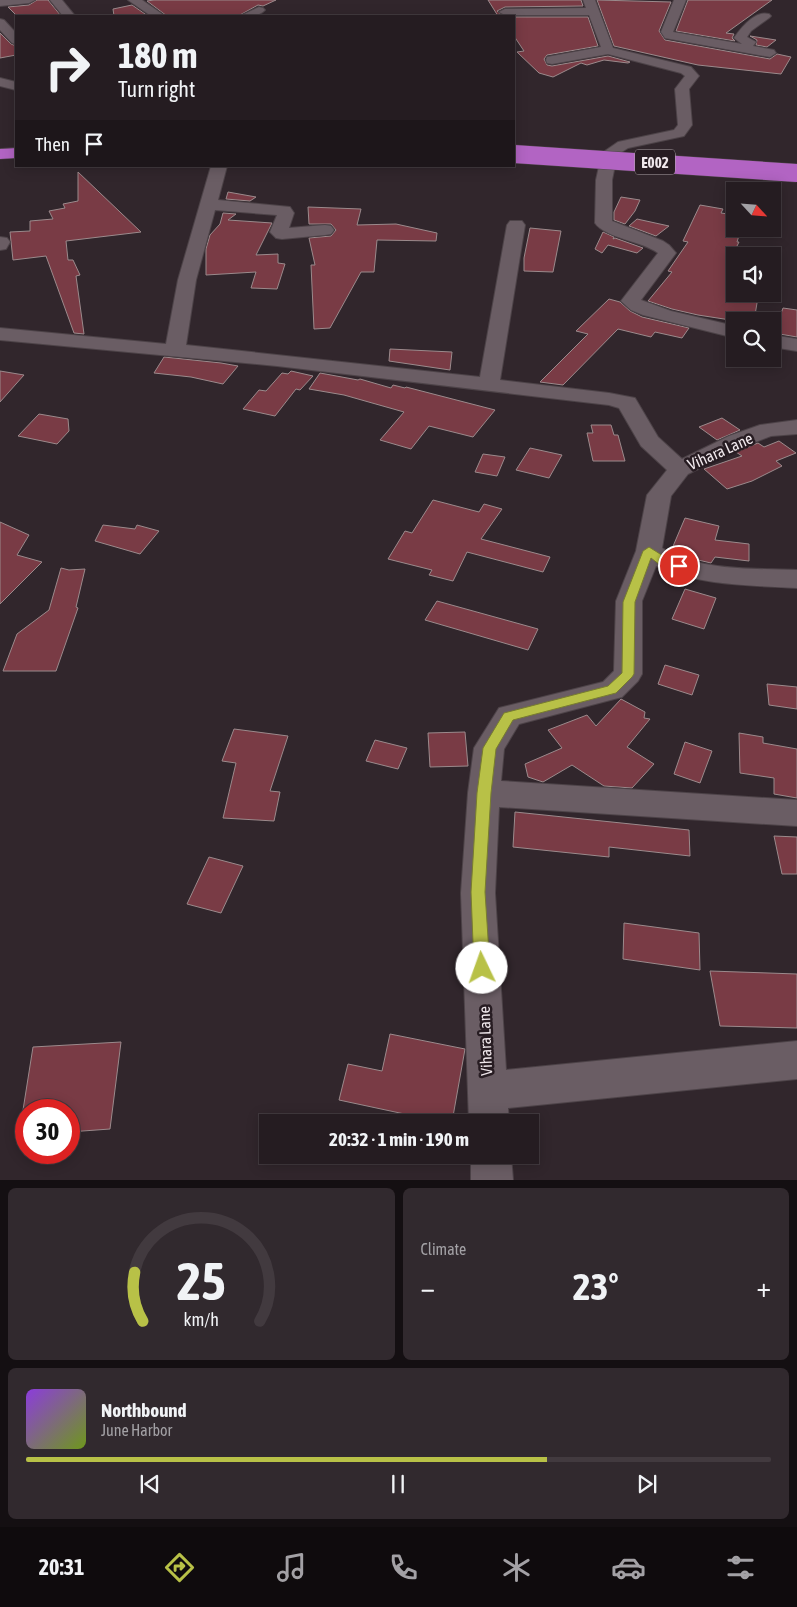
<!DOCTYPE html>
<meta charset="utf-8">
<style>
:root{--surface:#251c21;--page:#31292e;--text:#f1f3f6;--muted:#a3a1a5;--line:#423a3f;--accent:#b8c147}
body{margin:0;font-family:"Asap Condensed",sans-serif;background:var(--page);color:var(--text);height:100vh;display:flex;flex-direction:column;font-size:19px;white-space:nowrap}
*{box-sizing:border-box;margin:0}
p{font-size:16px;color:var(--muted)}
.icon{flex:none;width:28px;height:28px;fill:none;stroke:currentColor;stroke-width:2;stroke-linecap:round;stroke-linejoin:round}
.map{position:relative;height:1180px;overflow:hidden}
.drawer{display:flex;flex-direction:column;gap:8px;padding:8px;background:#140f12;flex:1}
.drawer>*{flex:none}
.guide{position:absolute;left:15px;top:15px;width:500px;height:152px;border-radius:0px;box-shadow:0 2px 12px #0003,0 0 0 1px var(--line);background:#251c21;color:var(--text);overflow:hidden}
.needle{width:32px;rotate:116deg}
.controls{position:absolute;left:726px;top:182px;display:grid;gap:10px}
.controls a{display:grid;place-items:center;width:55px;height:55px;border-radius:0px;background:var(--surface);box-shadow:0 2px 12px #0003,0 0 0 1px var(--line);font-size:25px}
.speed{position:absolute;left:15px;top:1099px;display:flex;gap:10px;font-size:25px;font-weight:700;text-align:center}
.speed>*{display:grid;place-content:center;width:65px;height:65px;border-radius:50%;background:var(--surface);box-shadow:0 2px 12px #0003,0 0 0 1px var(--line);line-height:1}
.speed .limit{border:8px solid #d22;background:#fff;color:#111}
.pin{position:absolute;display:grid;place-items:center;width:42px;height:42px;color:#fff;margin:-21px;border:2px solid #fff;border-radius:50%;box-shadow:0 1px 5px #0007}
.me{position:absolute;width:55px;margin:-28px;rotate:357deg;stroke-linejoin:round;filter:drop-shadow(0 0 4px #0008)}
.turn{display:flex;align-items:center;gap:18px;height:105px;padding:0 20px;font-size:22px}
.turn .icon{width:65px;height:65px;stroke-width:2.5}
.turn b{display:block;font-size:35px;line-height:42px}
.then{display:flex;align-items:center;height:48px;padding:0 20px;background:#0003;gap:10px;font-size:19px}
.big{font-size:38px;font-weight:700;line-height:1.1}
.drawer .card{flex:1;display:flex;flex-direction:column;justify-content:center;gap:8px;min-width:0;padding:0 18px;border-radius:8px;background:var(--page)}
.drawer .dial{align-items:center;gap:0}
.dial svg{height:130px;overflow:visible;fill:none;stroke:var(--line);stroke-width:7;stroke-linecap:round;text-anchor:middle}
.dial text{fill:var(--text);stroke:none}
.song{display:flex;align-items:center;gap:15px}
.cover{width:60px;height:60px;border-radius:8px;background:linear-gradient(135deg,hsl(270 70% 55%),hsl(80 70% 35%))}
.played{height:5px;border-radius:2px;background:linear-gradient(90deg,var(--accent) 70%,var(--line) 70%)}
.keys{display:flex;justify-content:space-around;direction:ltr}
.heat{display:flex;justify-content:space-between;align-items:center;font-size:28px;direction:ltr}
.drawer .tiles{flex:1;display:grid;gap:8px;grid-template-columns:1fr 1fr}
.card:last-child{grid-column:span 2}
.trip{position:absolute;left:259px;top:1114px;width:280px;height:50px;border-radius:0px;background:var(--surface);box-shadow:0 2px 12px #0003,0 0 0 1px var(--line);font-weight:700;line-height:50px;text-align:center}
.tab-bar{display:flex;height:80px;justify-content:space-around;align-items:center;background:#0f0b0d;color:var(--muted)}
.tab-bar .icon{width:35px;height:35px}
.tab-bar .current{color:var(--accent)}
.tab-bar b{font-size:22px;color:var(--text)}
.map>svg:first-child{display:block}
</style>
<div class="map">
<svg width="797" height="1180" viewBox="0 0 797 1180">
<rect width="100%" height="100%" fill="#31262c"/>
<path fill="#793b45" stroke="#9b8a8c" d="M37,0h11l13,16h-44l-9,-9 21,-2z
M154,0h122l-13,6 -5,-1 -20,11h-71l-20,-15z
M488,0h93l2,6 -78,1 -8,4 6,5h-5z
M597,0l74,2 -12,29 6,9 105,19 7,-5 14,3 -10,17 -83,-9 -84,-19z
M688,0h84l-46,33 8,1 -2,4 3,3 -59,-10z
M132,5l16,11h-34l-1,-7z
M514,17h74l10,29 -51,9 -3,4 3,6 5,1 56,-10 22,6 -2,1 -24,-3 -17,5 -6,-2 -28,14 -14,-4 -22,-21 7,-1 -10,-15z
M0,33l11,11 5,2v9l-16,3z
M750,36l26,4 -9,7 -11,-2 1,-5z
M78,172l63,60 -75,9 2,19h5l7,15 -4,1 8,58 -10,-1 -28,-77 -33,4 -3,-28 20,-1v-10l23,-2 -4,-8 16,-3 -2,-4 15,-3z
M228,192l28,5 -6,4 -24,-2z
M621,197l19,3 -5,11 -10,13 -11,-4v-8z
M700,205l23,4 -2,4 14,2v14h6l-4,13h2l-6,12h2v40l23,3 -4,24h-17l-39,-6 -26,-6 -24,-8 24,-29 -4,-1 20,-29 -5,-1z
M308,207l53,2 -4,16 39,-1 41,9 -1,8 -59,-1 -3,32h-13l-31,56 -16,1 -3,-64h4l-6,-27 22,-2 5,-6 -5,-6h-22z
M223,213l13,1 -8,6 44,3 -16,32 22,-1v9l7,1 -8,25 -26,-1 5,-16 -50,3v-26l4,-14 10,-11z
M637,219l32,7 -13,10 -27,-10z
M530,228l31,3 -8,41 -29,-1v-13z
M603,232l11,5 -1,2 2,-1 28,10 -6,5 -29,-8 -6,8 -7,-4z
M609,299l11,3 10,9 12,6 47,11 -7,10 -27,-6 -4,5 -33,-8 -55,56 -23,-3 48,-48 -12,-3z
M783,308l14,2v27l-23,-4z
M390,349l62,3 -2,18 -61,-9z
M164,357l57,6 17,3 -15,18 -32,-7 -37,-4z
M0,371l24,4 -24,27z
M291,371l22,5 -13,14 -4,-1 -21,27 -32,-7 16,-19 7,1 16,-18 6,1z
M320,373l38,7 2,-1 31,9 2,-3 12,3 1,-1 89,23 -22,27 -44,-11 -18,23 -31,-9 24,-28 -60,-17 -35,-6z
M39,414l29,5 1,12 -12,13 -39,-8z
M722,418l18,12 -23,10 -18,-13z
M591,425h20l3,10h4l7,26h-32l-6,-28h6z
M779,441l17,12 -20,8 6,5 -30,15 -25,8 -23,-20 38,-13 -6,-4 22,-9 6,4z
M530,448l32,7 -13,23 -33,-8z
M483,454l22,3 -8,19 -22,-4z
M433,500l46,12 5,-8 18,5 -21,30 69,18 -7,15 -76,-20 -14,29 -24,-6 3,-5 -44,-11 17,-28 7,2z
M685,518l34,8 -4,14 34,4v17l-34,-4 -4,6 -17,-4 -23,-8z
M0,522l29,13 -12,20 25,7 -42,42z
M103,525l32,4 2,-4 22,6 -19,23 -45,-13z
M61,568l8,2 16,-1 -9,38 2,1 -22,63h-53l14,-37 32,-24z
M685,589l31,9 -12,31 -32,-10z
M437,601l101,28 -10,21 -103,-30z
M665,665l34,10 -7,20 -34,-11z
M767,684l30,3v22l-28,-4z
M621,699l24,13 -1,6 6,1 -23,28 27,17 -22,24 -28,-2 -32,-21 -29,17 -15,-5 -3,-13 37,-16 -14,-18 39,-15 9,11z
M234,729l54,7 -18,55 10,1 -6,29 -51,-3 13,-55 -14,-2z
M465,732l3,34 -38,1 -2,-34z
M739,733l24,4v6l34,6v49l-23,-4v-16l-34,-5z
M375,740l32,8 -9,21 -32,-8z
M685,742l27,9 -12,32 -26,-9z
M515,812l174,18 1,26 -81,-9v10l-96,-10z
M774,836l23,1v37h-15z
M209,857l34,9 -22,47 -34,-9z
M624,923l75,10 1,37 -77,-11z
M710,971l87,3v54l-77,-2z
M390,1034l75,15 -13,73h-10l-103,-22 9,-36 34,7z
M121,1042l-11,87 -41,3v-22h-46l10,-63z"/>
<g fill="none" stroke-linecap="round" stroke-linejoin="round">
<defs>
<path id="minor" d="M0,0h35l-6,3 -29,3z
M50,0h12l13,16h-12z
M128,0h14l23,16h-14z
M583,0h12l18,48 78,19 8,9 -10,13 3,36 -8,11 -56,12 -11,7 -5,25v41l51,20 6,4 7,8 -35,47 30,11 64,15v12l-92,-23 -12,-5 -10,-9 37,-48c-16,-12 -53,-15 -63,-30l1,-43 6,-27 16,-11 56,-12 4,-5 -3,-36 10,-13 -4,-3 -73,-19 -56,10 -5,-1 -1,-3 1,-3 54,-10 -12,-32h-84l-6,-3 6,-3 81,-1z
M674,0h12l-13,32 69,12 -8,-6c7,-10 21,-28 35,-24l2,2 -2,2 -18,13 -4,6 9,5 -3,4 21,4 2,3 -6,4 -105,-19 -4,-6z
M259,7l4,1 2,2c-7,7 -16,7 -25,6z
M0,19l4,1 12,13v11l-4,-1 -12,-13z
M0,78l16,4v8l-16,-4z
M211,166h16l-9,34 72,7 4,6 -5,15 36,-3 6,1 3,4 -3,4 -6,1 -43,4 -6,-1 -6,-6 7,-17 -62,-5 -19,70 -10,65 294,32 27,-152 3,-4h12l3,4 -25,155 109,13 26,5 23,39 24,22 47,-23 31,-11 37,-5v14l-26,2 -26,10 -57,28 -17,22 -9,52c41,24 89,20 135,22v18c-48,-3 -96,-2 -141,-22l-14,35v73l-4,7 -16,16 -103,27 -15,25 -3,32 296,19v26l-298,-19 -4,86 11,177 291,-29v38l-289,29 1,14h-40l-8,-229 7,-100 6,-45 25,-40 104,-26 11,-11 2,-70 20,-50 11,-56 20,-25 -26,-24 -22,-38 -10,-3 -332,-39 -277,-26v-12l166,16 12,-64z
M0,237l7,1 3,4 -4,7 -6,1z
M772,335l25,4v12l-25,-4z
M471,1155h40l2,25h-42z"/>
<path id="highway" d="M16,148v10l-16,1v-10z"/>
</defs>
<use href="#minor" stroke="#4d4348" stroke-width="2"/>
<use href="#highway" stroke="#4d4348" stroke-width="1"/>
<use href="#minor" fill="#6a5d64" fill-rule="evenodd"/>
<use href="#highway" fill="#b264c3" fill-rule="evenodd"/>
<defs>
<path id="highway-bridge" d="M514,154l283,19"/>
</defs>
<use href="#highway-bridge" stroke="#4d4348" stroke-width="19" stroke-linecap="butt"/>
<use href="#highway-bridge" stroke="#b264c3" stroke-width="18"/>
</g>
<path fill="#b8c147" stroke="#787d2e" d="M649,547l19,12 15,5 1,2 -5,4 -19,-5 -9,-7 -16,44 -1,72 -2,3 -16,16 -103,27 -17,29 -5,44 -6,99 5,76 -3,5 -5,2 -6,-2 -2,-5 -3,-76 6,-99 6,-45 21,-35 104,-27 14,-13 1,-71 20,-51z"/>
<g text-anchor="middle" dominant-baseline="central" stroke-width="5" stroke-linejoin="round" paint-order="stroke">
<rect fill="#271c22" stroke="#b4abaf" stroke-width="1" x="635" y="149.5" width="40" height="25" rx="4"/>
<g font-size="15" font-weight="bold" fill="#f0e8ec">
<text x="655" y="162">E002</text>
</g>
<g font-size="16" fill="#f0e8ec" stroke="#271c22">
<text transform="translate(720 451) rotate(-24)">Vihara Lane</text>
<text transform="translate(485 1041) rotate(-92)">Vihara Lane</text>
</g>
</g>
</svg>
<div class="controls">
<a><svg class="needle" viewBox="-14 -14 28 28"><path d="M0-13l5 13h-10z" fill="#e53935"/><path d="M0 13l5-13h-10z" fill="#a3a1a5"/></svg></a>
<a><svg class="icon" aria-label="sound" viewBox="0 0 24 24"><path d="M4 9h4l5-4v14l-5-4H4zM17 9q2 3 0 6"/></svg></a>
<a><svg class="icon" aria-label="search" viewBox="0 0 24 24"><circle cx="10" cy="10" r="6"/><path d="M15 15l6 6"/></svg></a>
</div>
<div class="speed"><div class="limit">30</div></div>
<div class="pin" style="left:679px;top:566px;background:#d93025"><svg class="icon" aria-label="arrive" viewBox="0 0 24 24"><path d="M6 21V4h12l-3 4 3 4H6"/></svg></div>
<svg class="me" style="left:482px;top:968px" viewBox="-20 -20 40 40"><circle r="19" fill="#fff"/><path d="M0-13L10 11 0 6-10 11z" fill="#b8c147"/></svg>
<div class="trip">20:32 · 1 min · 190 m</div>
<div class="guide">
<div class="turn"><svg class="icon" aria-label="right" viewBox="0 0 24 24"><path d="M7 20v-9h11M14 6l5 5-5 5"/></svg><div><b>180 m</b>Turn right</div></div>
<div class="then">Then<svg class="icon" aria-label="arrive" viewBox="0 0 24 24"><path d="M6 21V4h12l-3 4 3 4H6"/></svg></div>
</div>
</div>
<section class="drawer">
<div class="tiles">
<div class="card dial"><svg viewBox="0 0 100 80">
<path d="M14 69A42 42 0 1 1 86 69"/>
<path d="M14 69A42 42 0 0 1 9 39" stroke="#b8c147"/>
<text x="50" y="56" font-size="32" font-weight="700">25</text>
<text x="50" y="72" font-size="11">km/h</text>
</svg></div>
<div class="card"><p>Climate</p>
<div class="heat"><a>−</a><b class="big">23°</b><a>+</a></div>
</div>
<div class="card">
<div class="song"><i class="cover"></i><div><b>Northbound</b><p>June Harbor</p></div></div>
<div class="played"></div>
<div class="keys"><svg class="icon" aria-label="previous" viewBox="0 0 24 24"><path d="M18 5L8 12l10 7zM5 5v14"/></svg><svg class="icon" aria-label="pause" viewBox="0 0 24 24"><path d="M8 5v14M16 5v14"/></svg><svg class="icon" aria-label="next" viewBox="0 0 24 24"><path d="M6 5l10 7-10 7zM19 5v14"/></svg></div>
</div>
</div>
</section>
<nav class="tab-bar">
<b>20:31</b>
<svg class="icon current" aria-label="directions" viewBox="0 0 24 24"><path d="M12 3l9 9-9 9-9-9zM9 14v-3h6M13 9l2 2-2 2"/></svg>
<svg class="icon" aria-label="music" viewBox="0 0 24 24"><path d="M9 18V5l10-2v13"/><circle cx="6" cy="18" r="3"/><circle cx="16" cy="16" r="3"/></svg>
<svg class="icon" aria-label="phone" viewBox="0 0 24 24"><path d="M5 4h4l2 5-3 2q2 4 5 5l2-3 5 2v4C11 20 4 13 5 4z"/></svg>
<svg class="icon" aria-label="climate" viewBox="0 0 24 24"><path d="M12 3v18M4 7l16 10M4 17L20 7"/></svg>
<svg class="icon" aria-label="car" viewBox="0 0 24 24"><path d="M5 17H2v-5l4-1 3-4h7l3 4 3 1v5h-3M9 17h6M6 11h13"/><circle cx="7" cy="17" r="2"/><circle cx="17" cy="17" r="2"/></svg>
<svg class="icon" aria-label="filters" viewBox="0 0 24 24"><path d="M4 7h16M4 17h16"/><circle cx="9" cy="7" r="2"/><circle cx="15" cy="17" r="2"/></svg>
</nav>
